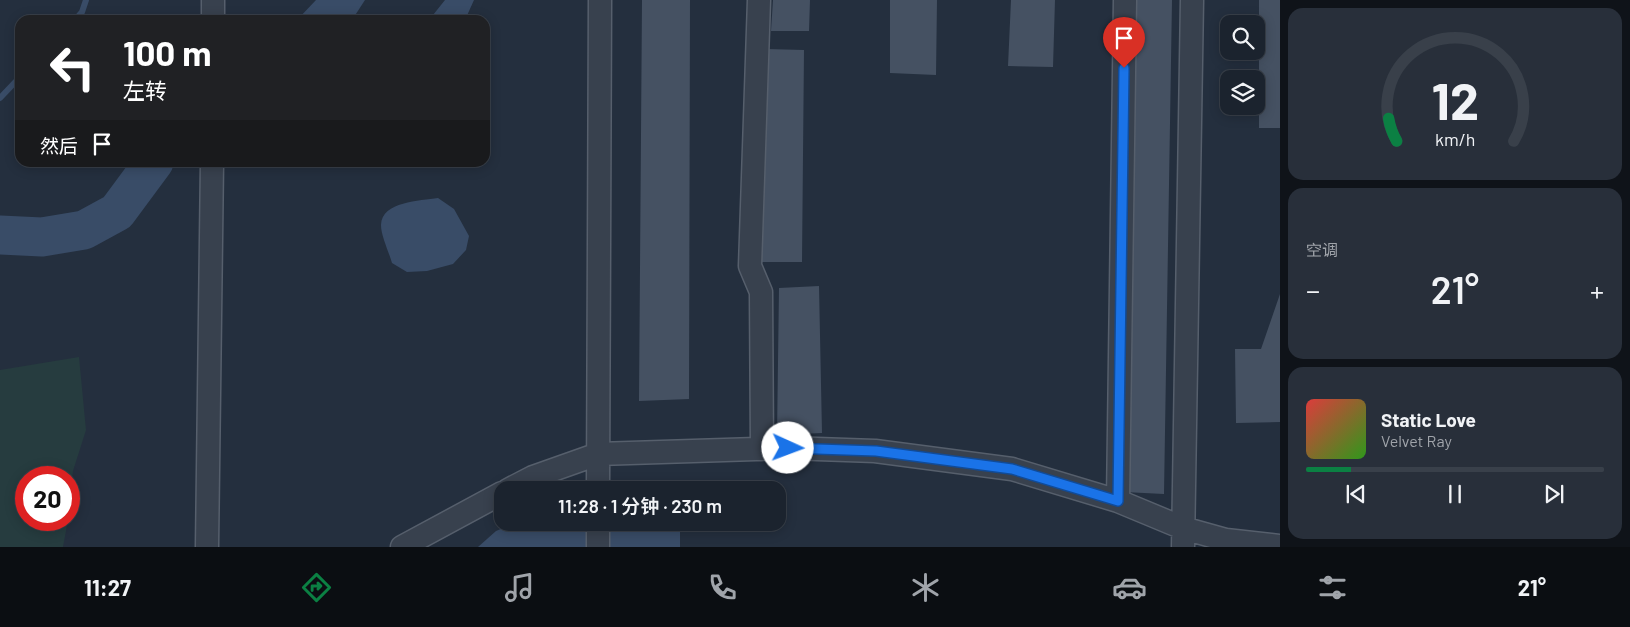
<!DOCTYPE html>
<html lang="zh">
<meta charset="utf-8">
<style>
:root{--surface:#1b232e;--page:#282f3a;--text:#f1f3f6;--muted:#a0a4aa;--line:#39404a;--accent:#0b8043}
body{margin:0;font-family:Barlow,"Noto Sans SC",sans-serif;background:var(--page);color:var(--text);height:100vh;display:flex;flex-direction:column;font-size:19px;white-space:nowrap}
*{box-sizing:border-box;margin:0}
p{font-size:16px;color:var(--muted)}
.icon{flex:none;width:28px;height:28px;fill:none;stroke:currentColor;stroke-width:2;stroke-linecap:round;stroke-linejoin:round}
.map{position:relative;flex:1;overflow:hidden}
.drawer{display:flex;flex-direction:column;gap:8px;padding:8px;background:#0f1319;width:350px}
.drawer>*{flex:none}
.hud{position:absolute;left:15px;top:15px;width:475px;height:152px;border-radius:15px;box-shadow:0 2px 12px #0003,0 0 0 1px var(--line);background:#202124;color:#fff;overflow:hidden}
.tools{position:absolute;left:1220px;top:15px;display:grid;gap:10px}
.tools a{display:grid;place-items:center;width:45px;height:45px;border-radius:10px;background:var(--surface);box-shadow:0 2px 12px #0003,0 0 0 1px var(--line);font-size:25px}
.speed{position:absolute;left:15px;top:466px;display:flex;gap:10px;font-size:25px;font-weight:700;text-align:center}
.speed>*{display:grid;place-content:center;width:65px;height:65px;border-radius:50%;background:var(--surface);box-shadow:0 2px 12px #0003,0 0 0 1px var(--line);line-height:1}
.speed .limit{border:8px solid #d22;background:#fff;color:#111}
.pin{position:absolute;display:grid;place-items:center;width:42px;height:42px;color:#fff;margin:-51px -21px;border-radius:50% 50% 50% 0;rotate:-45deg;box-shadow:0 0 5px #0007}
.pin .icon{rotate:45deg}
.me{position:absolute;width:55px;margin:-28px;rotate:92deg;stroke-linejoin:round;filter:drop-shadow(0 0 4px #0008)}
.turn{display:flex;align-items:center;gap:18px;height:105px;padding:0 25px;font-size:22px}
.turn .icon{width:65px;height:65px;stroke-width:2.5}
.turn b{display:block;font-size:35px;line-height:42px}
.then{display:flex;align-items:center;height:48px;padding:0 25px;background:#0003;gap:10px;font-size:19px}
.big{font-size:38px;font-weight:600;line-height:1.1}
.drawer .tile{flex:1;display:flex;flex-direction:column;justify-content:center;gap:8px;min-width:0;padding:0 18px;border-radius:15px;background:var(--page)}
.drawer .dial{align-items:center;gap:0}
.dial svg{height:130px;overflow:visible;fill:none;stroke:var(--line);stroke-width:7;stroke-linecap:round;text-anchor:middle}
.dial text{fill:var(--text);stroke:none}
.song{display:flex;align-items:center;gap:15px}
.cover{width:60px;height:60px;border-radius:8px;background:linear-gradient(135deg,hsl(0 70% 55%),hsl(110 70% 35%))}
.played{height:5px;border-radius:2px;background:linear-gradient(90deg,var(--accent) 15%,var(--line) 15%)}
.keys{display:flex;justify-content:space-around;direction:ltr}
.heat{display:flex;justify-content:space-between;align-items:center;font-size:28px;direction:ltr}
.trip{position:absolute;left:494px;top:481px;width:292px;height:50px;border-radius:15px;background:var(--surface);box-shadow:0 2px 12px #0003,0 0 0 1px var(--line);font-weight:600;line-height:50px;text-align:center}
.dock{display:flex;height:80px;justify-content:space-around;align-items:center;background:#0b0e12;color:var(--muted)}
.dock .icon{width:35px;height:35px}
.dock .active{color:var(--accent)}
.dock b{font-size:22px;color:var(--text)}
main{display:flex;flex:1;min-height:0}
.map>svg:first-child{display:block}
</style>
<main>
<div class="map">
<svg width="1280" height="547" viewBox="0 0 1280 547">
<rect width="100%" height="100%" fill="#242f3e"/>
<path fill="#263c3f" d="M79,357l7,73 -13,41 -4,39v-32h-43v42h42l-5,27h-63v-177z"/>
<path fill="#394c67" d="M316,0h49l-13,20h-55z
M445,0h29l-9,20h-36z
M438,198l16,11 15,27 -3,14 -13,14 -26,7 -20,1 -15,-9c-3,-11 -11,-27 -11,-38 1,-24 39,-24 57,-27z
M515,523h165v24h-202l18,-16z"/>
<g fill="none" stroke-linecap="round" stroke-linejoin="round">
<path stroke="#394c67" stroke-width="6" d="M75,20l7,-8 4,-12
M0,98l20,-21"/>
<path stroke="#394c67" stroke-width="39" d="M0,235l42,2 42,-7 33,-18 37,-50"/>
</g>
<path fill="#455162" d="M642,0h48l-1,399 -50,2z
M773,0h37l-1,31h-38z
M890,0h47l-1,75 -46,-2z
M1011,0h44l-2,67 -45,-1z
M1131,0h41l-8,494 -40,-2z
M1259,0h21v128h-21z
M766,49l38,1 -2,212h-43z
M819,286l3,147 -45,2 2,-147z
M1280,294v128l-44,1 -1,-74h26z"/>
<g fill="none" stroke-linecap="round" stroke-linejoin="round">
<defs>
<path id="minor" d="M759,0l-9,266 11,26 1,157
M213,20v-20
M508,490l25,-13 65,-23 190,-6 87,3 137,18 106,32 65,27 43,12 54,6
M598,490l2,-490
M1118,501l7,-501
M207,547l5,-385
M402,547l100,-54
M598,547v-25
M1183,547l9,-547"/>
</defs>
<use href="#minor" stroke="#565f6c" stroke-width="25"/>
<use href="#minor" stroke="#38414e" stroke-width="22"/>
</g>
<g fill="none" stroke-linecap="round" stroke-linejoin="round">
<defs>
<path id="route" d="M788,448l88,3 136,18 106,32 6,-433"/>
</defs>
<use href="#route" stroke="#114b97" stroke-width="12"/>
<use href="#route" stroke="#1a73e8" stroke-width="9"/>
</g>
</svg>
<div class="tools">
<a><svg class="icon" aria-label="search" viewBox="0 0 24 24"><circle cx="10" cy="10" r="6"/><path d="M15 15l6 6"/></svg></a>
<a><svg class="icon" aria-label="layers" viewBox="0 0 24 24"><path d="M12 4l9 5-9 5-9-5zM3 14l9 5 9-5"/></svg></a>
</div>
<div class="speed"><div class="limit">20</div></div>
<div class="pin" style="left:1124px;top:68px;background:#d93025"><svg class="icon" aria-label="arrive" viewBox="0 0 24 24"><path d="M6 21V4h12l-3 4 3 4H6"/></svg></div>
<svg class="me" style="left:788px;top:448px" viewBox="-20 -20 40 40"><circle r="19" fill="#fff"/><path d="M0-13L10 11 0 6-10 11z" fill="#1a73e8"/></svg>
<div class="trip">11:28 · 1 分钟 · 230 m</div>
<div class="hud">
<div class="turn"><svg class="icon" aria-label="left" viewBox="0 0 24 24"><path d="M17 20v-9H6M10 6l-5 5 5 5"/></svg><div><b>100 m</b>左转</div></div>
<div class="then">然后<svg class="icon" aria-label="arrive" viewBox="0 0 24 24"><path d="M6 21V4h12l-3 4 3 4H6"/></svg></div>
</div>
</div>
<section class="drawer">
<div class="tile dial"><svg viewBox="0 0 100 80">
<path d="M14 69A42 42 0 1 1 86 69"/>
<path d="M14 69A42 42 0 0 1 9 55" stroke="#0b8043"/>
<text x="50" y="56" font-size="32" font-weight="700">12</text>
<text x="50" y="72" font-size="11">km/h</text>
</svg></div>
<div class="tile"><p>空调</p>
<div class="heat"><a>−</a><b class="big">21°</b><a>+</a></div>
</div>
<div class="tile">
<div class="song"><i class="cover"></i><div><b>Static Love</b><p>Velvet Ray</p></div></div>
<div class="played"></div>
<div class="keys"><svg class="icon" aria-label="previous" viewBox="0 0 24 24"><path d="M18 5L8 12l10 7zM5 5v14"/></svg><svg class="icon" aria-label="pause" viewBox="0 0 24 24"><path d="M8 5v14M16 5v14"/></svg><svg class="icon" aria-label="next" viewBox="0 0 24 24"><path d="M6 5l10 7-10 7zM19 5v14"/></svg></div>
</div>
</section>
</main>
<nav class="dock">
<b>11:27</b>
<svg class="icon active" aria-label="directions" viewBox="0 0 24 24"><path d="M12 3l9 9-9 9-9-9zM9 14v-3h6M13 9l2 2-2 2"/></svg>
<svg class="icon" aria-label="music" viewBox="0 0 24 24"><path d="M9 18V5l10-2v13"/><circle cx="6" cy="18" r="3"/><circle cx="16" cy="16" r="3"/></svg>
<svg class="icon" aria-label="phone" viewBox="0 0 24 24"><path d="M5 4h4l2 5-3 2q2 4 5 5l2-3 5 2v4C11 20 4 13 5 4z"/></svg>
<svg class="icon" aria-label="climate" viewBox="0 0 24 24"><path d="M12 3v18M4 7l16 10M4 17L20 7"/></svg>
<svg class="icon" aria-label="car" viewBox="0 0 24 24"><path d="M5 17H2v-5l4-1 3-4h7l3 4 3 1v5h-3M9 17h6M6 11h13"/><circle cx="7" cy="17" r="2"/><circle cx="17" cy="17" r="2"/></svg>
<svg class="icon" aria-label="filters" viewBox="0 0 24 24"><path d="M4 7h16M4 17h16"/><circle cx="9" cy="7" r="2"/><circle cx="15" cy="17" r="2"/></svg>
<b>21°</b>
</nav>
